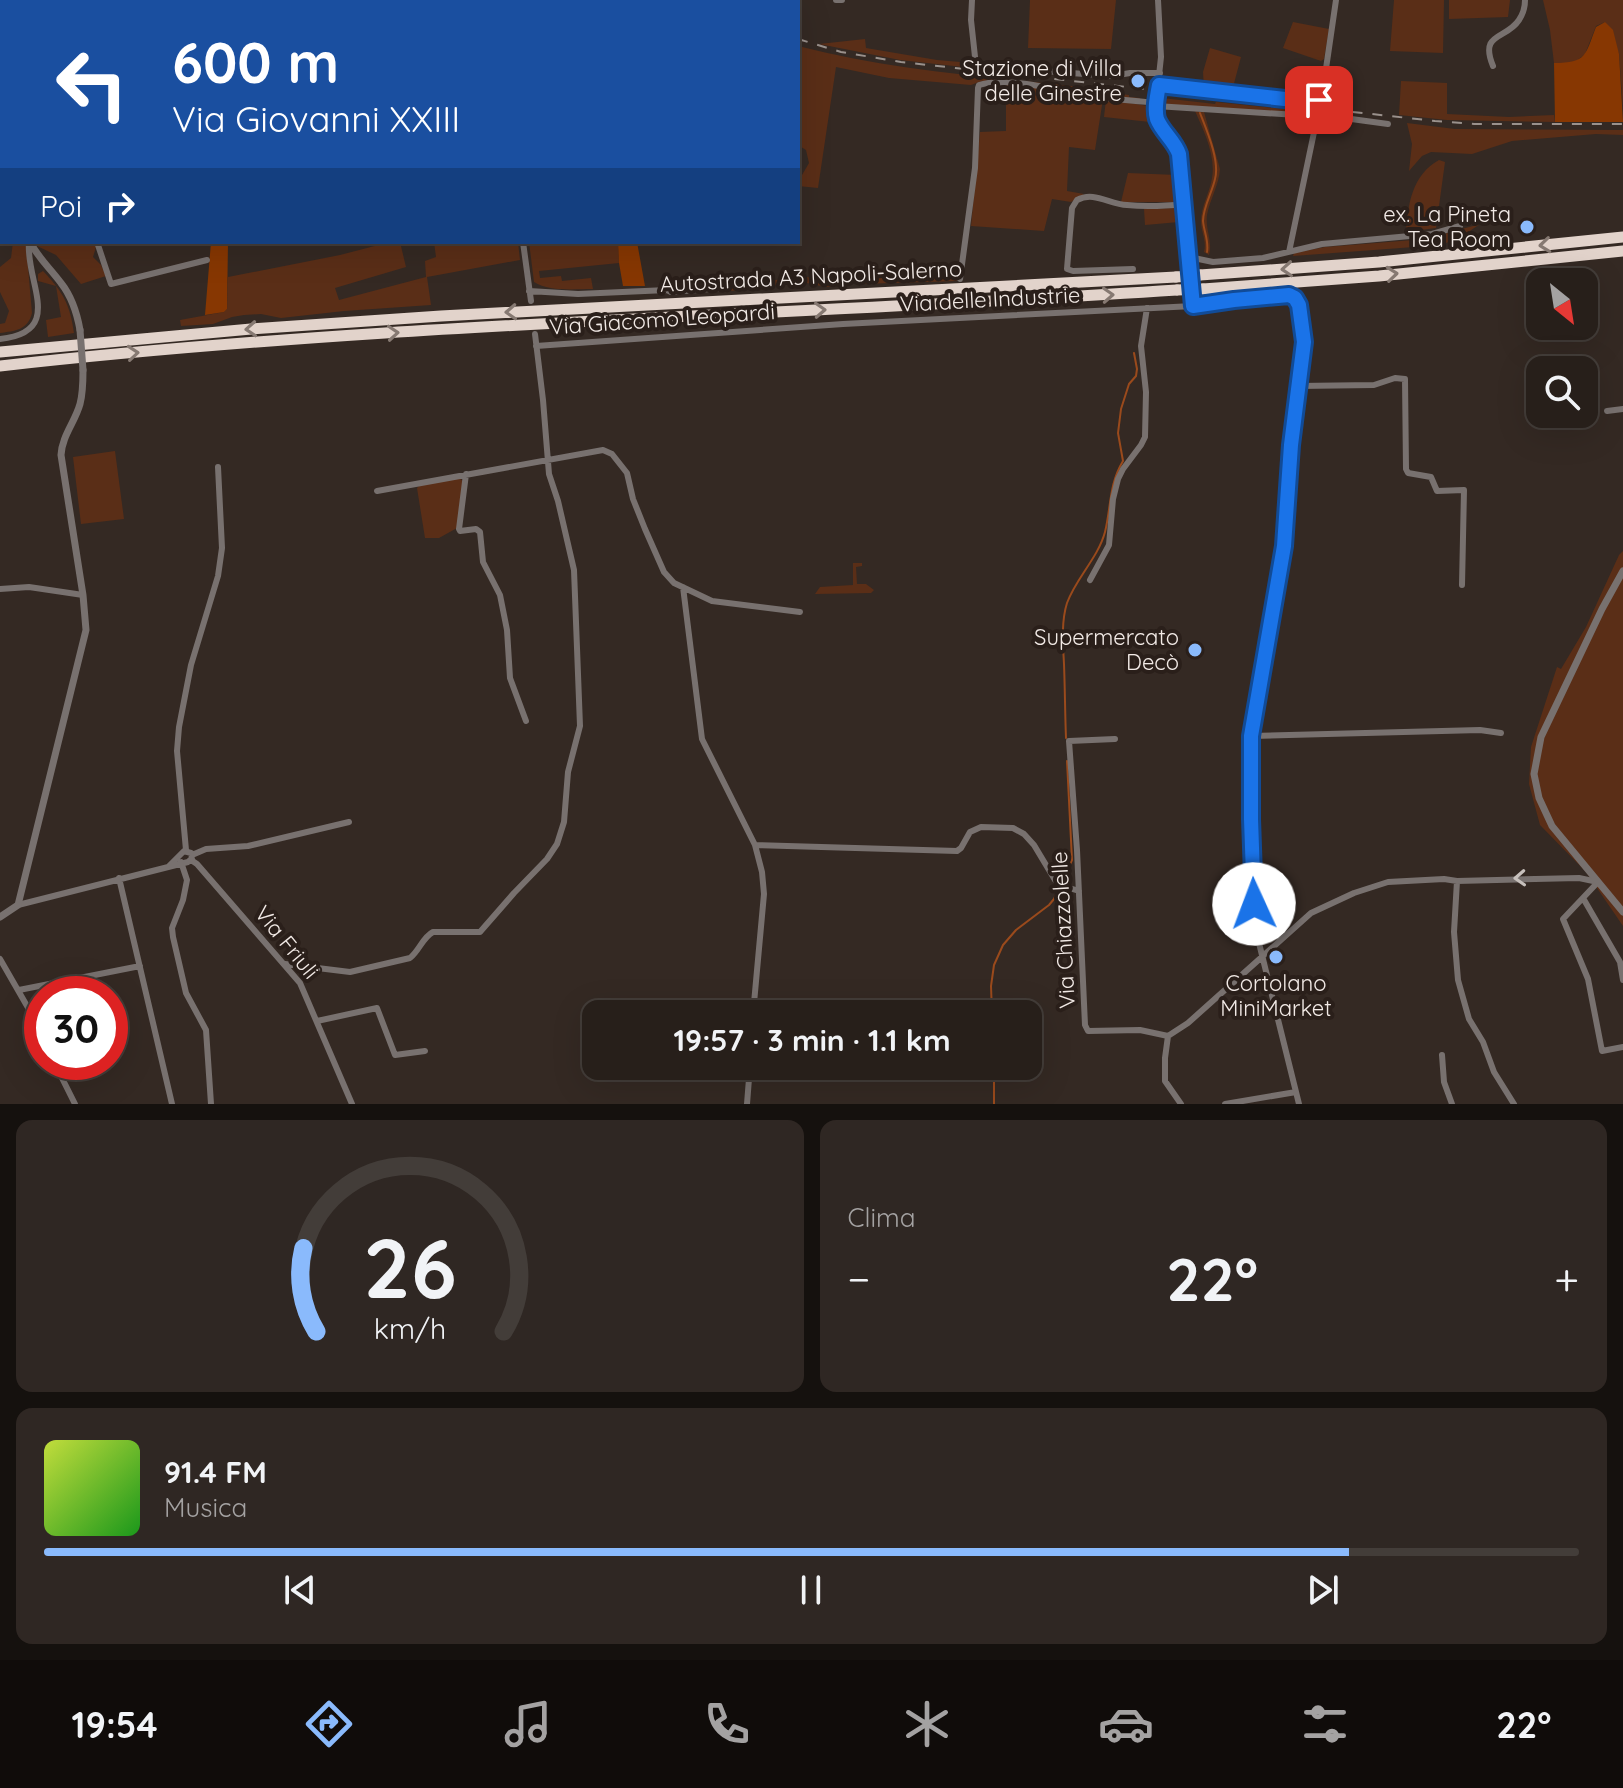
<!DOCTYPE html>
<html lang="it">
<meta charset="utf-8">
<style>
:root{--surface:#271f1a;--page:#2f2723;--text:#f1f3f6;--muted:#a4a2a2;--line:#433d39;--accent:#8abafc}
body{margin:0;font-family:Quicksand,sans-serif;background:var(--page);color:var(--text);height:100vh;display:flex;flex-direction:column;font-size:30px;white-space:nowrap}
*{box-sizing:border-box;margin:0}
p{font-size:26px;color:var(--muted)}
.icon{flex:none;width:44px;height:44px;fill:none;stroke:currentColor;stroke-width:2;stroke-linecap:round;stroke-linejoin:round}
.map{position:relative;height:1104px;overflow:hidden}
.drawer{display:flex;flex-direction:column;gap:16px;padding:16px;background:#15110e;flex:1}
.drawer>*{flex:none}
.hud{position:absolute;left:0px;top:0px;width:800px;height:244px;box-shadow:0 8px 32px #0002,0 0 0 2px var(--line);background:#1a4fa0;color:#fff;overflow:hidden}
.needle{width:52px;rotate:150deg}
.fabs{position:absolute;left:1526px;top:268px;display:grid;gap:16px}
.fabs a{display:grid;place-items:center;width:72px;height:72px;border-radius:16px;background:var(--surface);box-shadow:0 8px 32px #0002,0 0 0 2px var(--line);font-size:40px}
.speed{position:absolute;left:24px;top:976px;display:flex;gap:16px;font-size:40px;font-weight:700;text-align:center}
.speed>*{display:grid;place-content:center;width:104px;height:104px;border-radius:50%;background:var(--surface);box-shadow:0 8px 32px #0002,0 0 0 2px var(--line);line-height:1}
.speed .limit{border:12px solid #d22;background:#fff;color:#111}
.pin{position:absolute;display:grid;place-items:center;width:68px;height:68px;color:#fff;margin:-34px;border-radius:16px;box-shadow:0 4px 12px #0006}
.me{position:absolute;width:88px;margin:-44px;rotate:358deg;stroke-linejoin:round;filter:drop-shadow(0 0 6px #0008)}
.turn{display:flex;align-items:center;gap:28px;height:168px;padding:0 40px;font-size:36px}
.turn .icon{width:104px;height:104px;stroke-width:2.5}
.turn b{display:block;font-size:56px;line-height:68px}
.then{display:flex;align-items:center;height:76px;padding:0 40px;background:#0003;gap:16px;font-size:30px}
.big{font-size:60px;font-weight:800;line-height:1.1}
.drawer .tile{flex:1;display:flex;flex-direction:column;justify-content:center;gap:12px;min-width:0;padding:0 28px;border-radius:16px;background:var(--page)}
.drawer .dial{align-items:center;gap:0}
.dial svg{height:208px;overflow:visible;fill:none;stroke:var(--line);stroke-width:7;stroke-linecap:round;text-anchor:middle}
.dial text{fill:var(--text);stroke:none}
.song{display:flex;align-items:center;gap:24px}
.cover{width:96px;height:96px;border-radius:12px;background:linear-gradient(135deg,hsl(70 70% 55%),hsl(120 70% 35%))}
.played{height:8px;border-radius:4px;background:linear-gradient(90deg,var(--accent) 85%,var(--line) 85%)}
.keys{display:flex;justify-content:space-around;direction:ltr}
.heat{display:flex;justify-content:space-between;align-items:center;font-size:44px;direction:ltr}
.drawer .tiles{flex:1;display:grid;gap:16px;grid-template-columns:1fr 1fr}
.tile:last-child{grid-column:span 2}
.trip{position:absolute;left:582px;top:1000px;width:460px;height:80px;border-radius:16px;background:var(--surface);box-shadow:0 8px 32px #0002,0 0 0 2px var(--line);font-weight:800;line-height:80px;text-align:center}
.menu{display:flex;height:128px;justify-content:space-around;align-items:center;background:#100c0a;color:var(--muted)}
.menu .icon{width:56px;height:56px}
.menu .current{color:var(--accent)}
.menu b{font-size:36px;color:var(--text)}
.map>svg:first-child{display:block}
</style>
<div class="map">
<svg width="1623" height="1104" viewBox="0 0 1623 1104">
<rect width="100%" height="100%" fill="#342923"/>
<path fill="#5a2e17" d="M1030,0h86l-5,49 -83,-1z
M1394,0h50l-1,53 -53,-2z
M1449,0h61l-2,17 -59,2z
M1543,0h80v109l-4,-55 -14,-32 -9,4 -11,28 -11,9h-20l-4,-33z
M1293,22l36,7 -5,30 -3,2 -38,-13z
M865,39l1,9 71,12 35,3v5l-72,-8 -81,-16z
M798,46c95,25 194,31 291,42v2l40,5v2l11,1 -1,2 -149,-20 -11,2 -8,3 -82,-7 -53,-11 -18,121 -20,-2v-4l11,-19 -3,-13 -8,-5z
M1210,48l31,9 -9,34 -28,-3 -1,-16z
M1401,81l46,2v31l62,3 45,-2 1,7 -108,-2 -48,-5z
M1006,85l23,2 74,12 -8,51 -26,-3 -2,44 17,3 -13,8 -19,-3 -8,32 -73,-5 9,-94 26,-1z
M1162,98l53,6 1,-2 119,12v2l-173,-12z
M1106,99l42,7 2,16 -46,-5z
M1195,111l9,1 16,57c-1,16 -10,30 -13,46 -2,14 6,27 2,40l-5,-3c3,-11 -3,-20 -3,-31 0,-15 9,-29 11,-43 4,-22 -8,-47 -17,-67z
M1407,123l48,6 168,1v5l-27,-1 -84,7 -40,13 -41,-2 -9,4 -13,15 3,-27z
M1439,160l6,2 -9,66 -30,4c2,-28 6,-57 33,-72z
M1128,173l49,2 1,23 -3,4h-54z
M1175,208l4,5v9l-34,3 -1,-16z
M1480,224l-19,13 -20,8 -148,11 1,-3 31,-6 101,-8z
M13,242h11l2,2 6,69c-4,17 -17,18 -32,20v-9l5,-1 4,-12 -9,-19v-25l11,-9z
M35,242h59l2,5 -3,10 8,8 5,11 -25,8 -25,-29 -19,-9z
M390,242h10l6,25 -71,21 4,12 87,-23 -1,-16 11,-4 -2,-15h84l2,18 -93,17 4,28 -87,6 -63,7 -20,-4 -17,1 -12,2 -19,7 -32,2 -1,-6 44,-8 3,-3 1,-32 112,-22z
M529,242h89l1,21 -80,8 1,7 21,-2 1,5 29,-3 2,11c-18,0 -44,3 -59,-7z
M43,271c20,21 27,33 31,62l-26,4 -2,-17 15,-3 -5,-31 -18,-5v-7z
M958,271l-1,10 -97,3 1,-11 15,3z
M807,277l27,5v4l-8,1 -19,-4h-24l-19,6 -38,2 -1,-6c27,0 54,-7 82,-8z
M115,451l9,68 -43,5 -8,-67z
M460,478l3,4 -6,46 -18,10h-14l-8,-50 3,-3z
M1623,551v375l-37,-54 -46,-47 -11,-41 2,-37 26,-80 4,2 25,-42 33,-72z
M853,563h9v3l-6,1 1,17h9l8,6 -3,3 -56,1 5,-7 33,-2z"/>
<path fill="#873702" d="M1605,22l8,8 6,24 4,68h-68l-1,-59c33,0 31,-8 42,-36z
M211,242h17l-1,67 -3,3 -19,3z
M618,242h19l8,44h-22l-4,-23z"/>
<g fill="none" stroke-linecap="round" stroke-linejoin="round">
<path stroke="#9a4a1c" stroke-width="2" d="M1200,113c7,18 20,48 15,66 -3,14 -12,28 -12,42 1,11 6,20 4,31
M1066,738c-1,-24 -1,-49 -2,-74 -1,-19 -3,-42 3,-61 9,-25 31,-45 38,-71 6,-24 4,-48 18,-71l-5,-28 3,-24 8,-25 7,-8 1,-7 -3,-16
M992,1014l-1,-28 3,-21 9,-20 13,-15 33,-25 5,-6 18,-39 -5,-99
M994,1104v-38"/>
<path stroke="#78716f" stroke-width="6" d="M509,0v2
M836,0h6
M972,0l-1,20 5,46 136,10 18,-3h30
M1158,0l3,57 -5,46 1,16 19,26 3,9 14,152
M426,2l3,-2
M1493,66c-14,-34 13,-26 26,-46 4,-6 6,-13 6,-20
M1159,85l153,17 7,-2 3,-4 14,-96
M1156,106l188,12 44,6
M97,242l14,42 96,-24
M523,242l8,59
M1289,252l28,-134
M1189,257l24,5 50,-4 59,-14 110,-10 28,-8
M1133,269l-60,2 -6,-2 5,-61 5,-8c17,-9 32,4 50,5 19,2 38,1 58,-1
M960,279l15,-111 3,-80 1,-3c29,-10 95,9 126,13 17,2 34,3 51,5
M529,291l49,3 89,-4 4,2 52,-4
M0,339c66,-7 25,-57 29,-97
M536,346l307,-22 350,-18 41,-6 55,-5 6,3 4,7 5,37 -13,103 -7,101 -33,190v83l5,112 43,173
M1298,386l76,-1 21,-7 10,1 1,90 2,4 23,4 6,14 27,-1 -2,95
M1607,411l16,-2
M466,474l-7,55 1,2 16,-2 4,3 3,30 17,33 7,35 3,48 16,43
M377,491l226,-41 9,4 15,19 6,26 12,30 19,43 10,11 38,18 88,11
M1090,580l19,-35 4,-46 5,-20 5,-10 18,-24 4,-8 1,-45 -5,-46 6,-38
M683,587l19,152 53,106 7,27 2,22 -11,120
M0,589l29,-2 54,8
M1251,736l229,-6 21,3
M1115,739l-46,2 8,109 8,175 3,6 52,-1 28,6 20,-13 123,-110 43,-20 34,-11 56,-3 13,2 122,-3 19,4 -35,37 25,60 14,72 21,-4
M755,845l202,6 4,-3 9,-16 11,-5 32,1 11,6 10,11 21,35 8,6 16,5
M186,850l-9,-99 2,-24 12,-62 27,-89 4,-28 -4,-81
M192,855l14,-6 42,-3 101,-24
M191,860l6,4 103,119 52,121
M181,862l6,18 -4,20 -11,28 1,9 13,56 20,37 5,74
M119,878l53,226
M1457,881l-3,51 4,48 11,39 14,23 11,30 20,32
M1583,898l37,64 3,18
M18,905l170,-43 4,-4 -1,-5 -7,-2 -15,15
M0,959l42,73
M285,964l65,8 60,-14c9,-7 13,-21 23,-26h47l34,-39 33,-34 10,-15 7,-22 4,-50 12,-46 -6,-156 -16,-69 -9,-27 -6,-74 -8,-66
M19,990l121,-24
M317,1021l60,-13 18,47 30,-4
M1168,1036l-3,22v23l16,23
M1442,1055l2,27 8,22
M54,1062l21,42
M747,1104l3,-38
M1225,1104l71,-12"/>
<path stroke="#78716f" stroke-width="7" d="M0,33l2,13
M30,242c9,17 20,26 31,41 11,14 16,30 19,47
M1623,571l-21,38 -61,128 -7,37 5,24 13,28 71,86
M0,917l18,-12 68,-275 -3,-35 -22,-140c1,-19 14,-33 19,-51 3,-11 3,-22 3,-34"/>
<path stroke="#e2d3cb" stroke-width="11" d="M1200,275l179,-13 244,-25
M1203,289l176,-13 244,-25
M0,352l251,-23 190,-13 735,-39
M0,366c391,-44 785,-50 1177,-76"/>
<path stroke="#9a918c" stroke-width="2" stroke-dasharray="10 10" stroke-linecap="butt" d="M704,0l4,2
M798,39l43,13 60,10 534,59 39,3h149"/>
<path stroke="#78716f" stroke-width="7" d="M80,330l3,40"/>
<path stroke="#e2d3cb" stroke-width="11" d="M1176,277l24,-2
M1177,290l26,-1"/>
</g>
<defs><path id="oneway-chevron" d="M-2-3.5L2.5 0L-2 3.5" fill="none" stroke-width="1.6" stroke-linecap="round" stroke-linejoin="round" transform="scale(2)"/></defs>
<g stroke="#867972">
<use href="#oneway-chevron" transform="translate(1545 245) rotate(174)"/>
<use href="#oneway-chevron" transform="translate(1287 269) rotate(176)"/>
<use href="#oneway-chevron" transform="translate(1392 274) rotate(-6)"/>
<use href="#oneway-chevron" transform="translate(1108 295) rotate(-3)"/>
<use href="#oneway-chevron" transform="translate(820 310) rotate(-3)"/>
<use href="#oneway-chevron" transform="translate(511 312) rotate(177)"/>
<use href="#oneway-chevron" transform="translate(251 329) rotate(176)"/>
<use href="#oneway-chevron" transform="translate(393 333) rotate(-4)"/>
<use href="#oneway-chevron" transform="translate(133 353) rotate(-5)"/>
</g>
<use stroke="#c7c0bc" href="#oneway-chevron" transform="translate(1520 878) rotate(177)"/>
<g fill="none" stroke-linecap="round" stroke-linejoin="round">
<defs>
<path id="route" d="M1254,904l-3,-85v-83l33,-190 7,-101 13,-103 -5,-37 -4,-7 -6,-3 -55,5 -41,6 -14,-152c-4,-13 -17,-22 -22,-35 -3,-10 0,-23 2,-34l153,17 7,-2"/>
</defs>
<use href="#route" stroke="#114b97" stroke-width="20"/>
<use href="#route" stroke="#1a73e8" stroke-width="14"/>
</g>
<g fill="#8abafc" stroke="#2a1f1a" stroke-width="3">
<circle cx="1138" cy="81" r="8"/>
<circle cx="1527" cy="227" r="8"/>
<circle cx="1195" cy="650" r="8"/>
<circle cx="1276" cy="957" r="8"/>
</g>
<g text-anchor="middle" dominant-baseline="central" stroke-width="8" stroke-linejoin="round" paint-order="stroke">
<g font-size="22" fill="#f2eae6" stroke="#2a1f1a" text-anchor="end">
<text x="1122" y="68">Stazione di Villa<tspan x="1122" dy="25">delle Ginestre</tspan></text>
<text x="1511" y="214">ex. La Pineta<tspan x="1511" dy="25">Tea Room</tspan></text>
<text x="1179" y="637">Supermercato<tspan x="1179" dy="25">Decò</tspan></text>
<text x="1276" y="983" text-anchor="middle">Cortolano<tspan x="1276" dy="25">MiniMarket</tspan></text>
</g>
<g font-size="22" fill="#f2eae6" stroke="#2a1f1a">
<text transform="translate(811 276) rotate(-3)">Autostrada A3 Napoli-Salerno</text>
<text transform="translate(990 299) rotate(-3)">Via delle Industrie</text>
<text transform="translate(662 319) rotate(-4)">Via Giacomo Leopardi</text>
<text transform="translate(1063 930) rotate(-93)">Via Chiazzolelle</text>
<text transform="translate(287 942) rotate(51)">Via Friuli</text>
</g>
</g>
</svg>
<div class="fabs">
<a><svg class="needle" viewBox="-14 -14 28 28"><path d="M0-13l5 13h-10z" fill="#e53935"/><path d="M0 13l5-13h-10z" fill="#a4a2a2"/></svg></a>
<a><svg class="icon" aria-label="search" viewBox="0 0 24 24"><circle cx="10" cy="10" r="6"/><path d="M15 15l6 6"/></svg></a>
</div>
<div class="speed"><div class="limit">30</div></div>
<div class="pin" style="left:1319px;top:100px;background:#d93025"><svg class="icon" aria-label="arrive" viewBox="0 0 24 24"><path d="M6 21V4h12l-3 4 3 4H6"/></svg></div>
<svg class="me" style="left:1254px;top:904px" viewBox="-20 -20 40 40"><circle r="19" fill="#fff"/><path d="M0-13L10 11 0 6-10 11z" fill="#1a73e8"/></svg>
<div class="trip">19:57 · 3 min · 1.1 km</div>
<div class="hud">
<div class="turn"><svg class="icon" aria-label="left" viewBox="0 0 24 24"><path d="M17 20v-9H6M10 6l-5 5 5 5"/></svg><div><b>600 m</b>Via Giovanni XXIII</div></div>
<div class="then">Poi<svg class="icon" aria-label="right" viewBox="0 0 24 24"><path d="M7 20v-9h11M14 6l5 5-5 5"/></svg></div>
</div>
</div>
<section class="drawer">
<div class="tiles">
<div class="tile dial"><svg viewBox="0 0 100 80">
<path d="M14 69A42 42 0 1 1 86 69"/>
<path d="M14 69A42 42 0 0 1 9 37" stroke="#8abafc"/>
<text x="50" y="56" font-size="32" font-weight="700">26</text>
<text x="50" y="72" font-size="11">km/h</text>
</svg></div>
<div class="tile"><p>Clima</p>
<div class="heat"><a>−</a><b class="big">22°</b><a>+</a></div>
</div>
<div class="tile">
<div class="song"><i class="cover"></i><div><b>91.4 FM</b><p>Musica</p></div></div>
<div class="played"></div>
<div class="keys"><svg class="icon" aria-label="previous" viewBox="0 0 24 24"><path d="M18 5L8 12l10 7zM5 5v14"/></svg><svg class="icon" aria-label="pause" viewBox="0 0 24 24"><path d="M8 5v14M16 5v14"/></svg><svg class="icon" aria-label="next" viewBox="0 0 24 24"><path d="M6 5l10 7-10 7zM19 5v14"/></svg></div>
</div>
</div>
</section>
<nav class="menu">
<b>19:54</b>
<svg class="icon current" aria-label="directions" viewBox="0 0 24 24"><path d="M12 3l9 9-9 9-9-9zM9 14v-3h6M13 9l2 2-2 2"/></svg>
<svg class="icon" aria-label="music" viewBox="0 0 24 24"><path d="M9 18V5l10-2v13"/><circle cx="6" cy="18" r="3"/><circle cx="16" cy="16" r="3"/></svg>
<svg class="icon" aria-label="phone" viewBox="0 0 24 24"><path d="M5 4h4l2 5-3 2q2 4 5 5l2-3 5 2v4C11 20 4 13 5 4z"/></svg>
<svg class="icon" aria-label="climate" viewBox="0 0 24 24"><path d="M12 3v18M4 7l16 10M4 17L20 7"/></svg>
<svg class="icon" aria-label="car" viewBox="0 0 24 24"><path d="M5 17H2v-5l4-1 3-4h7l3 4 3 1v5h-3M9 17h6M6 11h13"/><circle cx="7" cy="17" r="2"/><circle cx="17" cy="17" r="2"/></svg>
<svg class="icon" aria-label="filters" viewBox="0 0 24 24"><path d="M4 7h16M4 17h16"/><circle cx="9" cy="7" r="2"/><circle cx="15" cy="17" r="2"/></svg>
<b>22°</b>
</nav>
